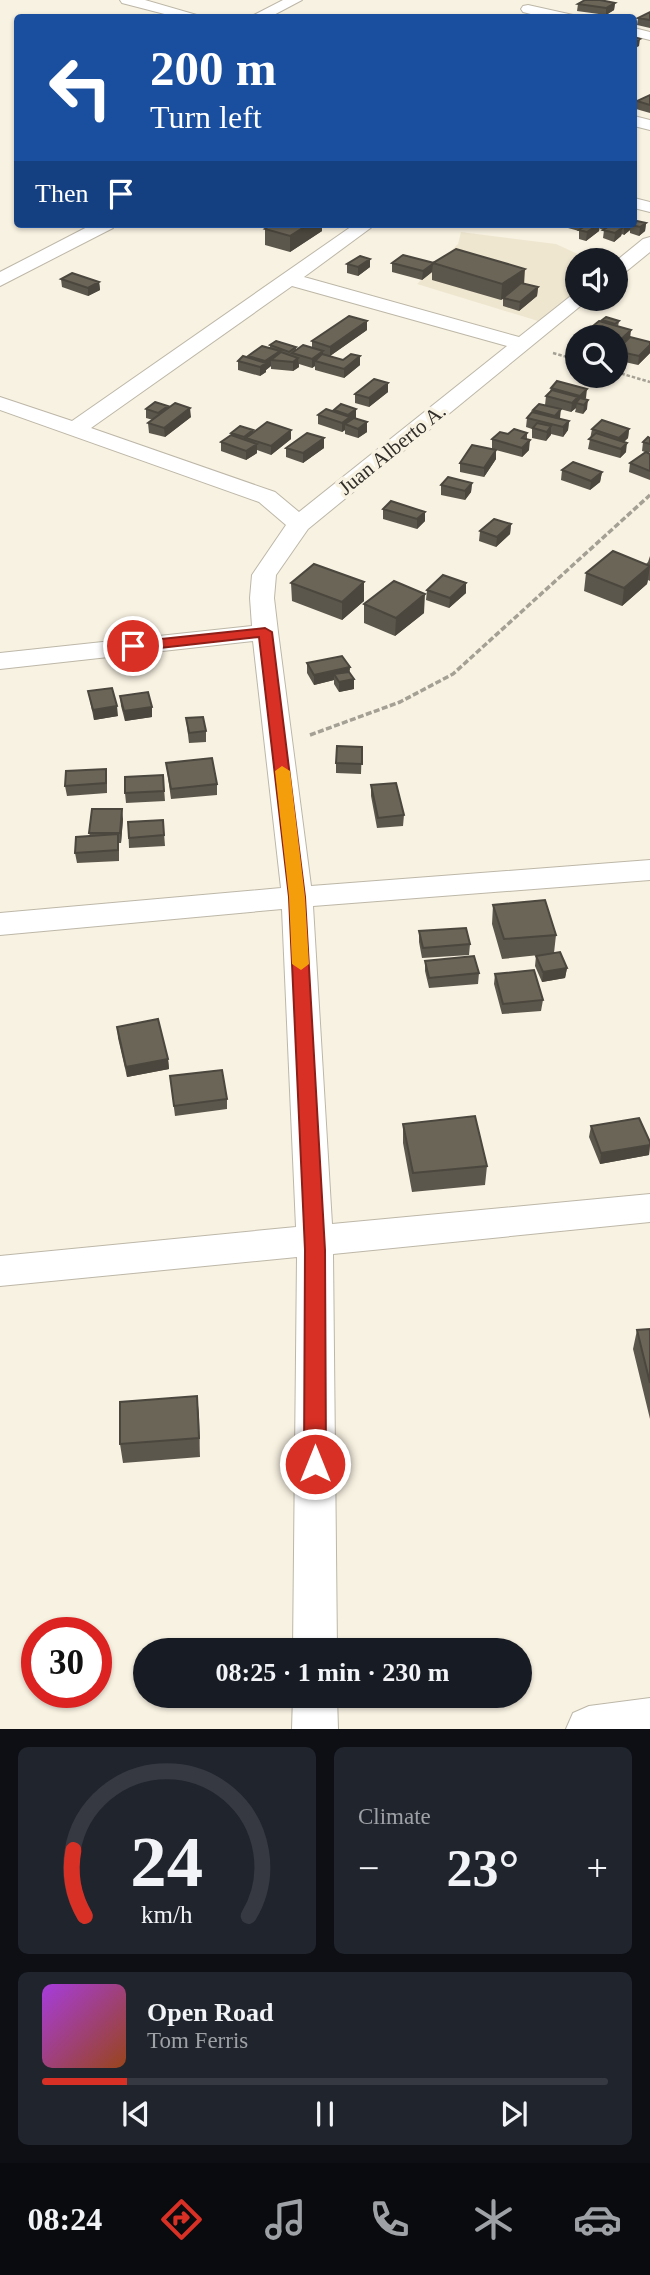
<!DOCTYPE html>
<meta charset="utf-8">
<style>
:root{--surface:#171b24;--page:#20242c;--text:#f1f3f6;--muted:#9ea1a6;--line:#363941;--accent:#d93025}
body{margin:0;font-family:"Times New Roman",serif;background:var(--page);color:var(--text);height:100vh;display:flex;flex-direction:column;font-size:26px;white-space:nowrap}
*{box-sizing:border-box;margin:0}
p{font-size:23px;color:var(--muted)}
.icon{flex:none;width:38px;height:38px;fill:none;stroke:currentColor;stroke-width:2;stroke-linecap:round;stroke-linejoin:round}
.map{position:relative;height:1729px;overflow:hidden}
.details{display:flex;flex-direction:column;gap:18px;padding:18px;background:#0d0f14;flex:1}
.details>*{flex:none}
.banner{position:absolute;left:14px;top:14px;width:623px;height:214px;border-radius:7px;box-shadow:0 2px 5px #0004;background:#1a4fa0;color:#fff;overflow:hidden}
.buttons{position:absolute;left:565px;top:248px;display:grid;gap:14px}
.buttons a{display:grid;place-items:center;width:63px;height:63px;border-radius:50%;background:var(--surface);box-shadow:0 2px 5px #0004;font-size:35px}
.speed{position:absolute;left:21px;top:1617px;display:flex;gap:14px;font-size:35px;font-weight:700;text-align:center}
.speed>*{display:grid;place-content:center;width:91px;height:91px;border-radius:50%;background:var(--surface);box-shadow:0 2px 5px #0004;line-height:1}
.speed .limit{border:10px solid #d22;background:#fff;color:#111}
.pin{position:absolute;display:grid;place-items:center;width:60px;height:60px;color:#fff;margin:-30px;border:4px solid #fff;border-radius:50%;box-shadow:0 2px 7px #0007}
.me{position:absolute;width:77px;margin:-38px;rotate:0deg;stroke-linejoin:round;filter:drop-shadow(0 0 5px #0008)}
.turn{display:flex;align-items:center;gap:24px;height:147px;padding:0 21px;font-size:32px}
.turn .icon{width:91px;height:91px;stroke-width:2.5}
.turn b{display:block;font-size:49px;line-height:60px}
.then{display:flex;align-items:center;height:66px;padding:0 21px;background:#0003;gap:14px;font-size:26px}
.big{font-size:52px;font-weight:700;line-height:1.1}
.details .widget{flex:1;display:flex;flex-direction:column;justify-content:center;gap:10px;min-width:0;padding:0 24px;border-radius:10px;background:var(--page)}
.details .dial{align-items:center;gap:0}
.dial svg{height:182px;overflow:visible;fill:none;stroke:var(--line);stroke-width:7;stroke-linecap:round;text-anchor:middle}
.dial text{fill:var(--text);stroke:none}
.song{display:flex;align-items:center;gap:21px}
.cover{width:84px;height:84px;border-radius:10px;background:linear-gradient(135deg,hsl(280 70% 55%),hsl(20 70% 35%))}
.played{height:7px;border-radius:4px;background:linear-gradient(90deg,var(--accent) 15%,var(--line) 15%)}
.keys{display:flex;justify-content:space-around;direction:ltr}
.heat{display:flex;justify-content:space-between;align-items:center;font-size:38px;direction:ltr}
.details .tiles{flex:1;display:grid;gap:18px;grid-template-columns:1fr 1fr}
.widget:last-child{grid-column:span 2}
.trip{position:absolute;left:133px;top:1638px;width:399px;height:70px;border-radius:35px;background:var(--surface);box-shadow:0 2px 5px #0004;font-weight:700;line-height:70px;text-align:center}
.tabs{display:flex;height:112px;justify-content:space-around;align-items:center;background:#090b0e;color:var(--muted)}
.tabs .icon{width:49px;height:49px}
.tabs .on{color:var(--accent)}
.tabs b{font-size:32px;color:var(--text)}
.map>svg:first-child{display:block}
</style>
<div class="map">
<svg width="650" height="1729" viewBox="0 0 650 1729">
<rect width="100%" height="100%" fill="#f8f2e2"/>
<path fill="#efe6d0" d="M461,232l95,12 37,17h-15l-1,33 -39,27 -121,-37 41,-40z"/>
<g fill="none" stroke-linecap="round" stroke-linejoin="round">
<defs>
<path id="street" d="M120,0h25l62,18h-27l-58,-15z
M283,0h19l-34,18h-20z
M528,5l45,10 2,3h-29l-23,-6 -2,-3 2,-3z
M634,28l16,4v8l-16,-4z
M634,116l16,4v10l-16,-4z
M634,198l16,4v10l-16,-4z
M93,224h23l-3,4 -113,58v-14z
M355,224h21l-72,53 215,60 53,-42 6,-2v6h11l-281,230 -32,46 -2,23 4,34 33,254 339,-26v20l-337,26 19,318 318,-30v28l-317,32 4,396h-44l4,-393 -297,29v-30l296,-29 -14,-318 -282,26v-22l281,-25 -28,-247 -253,28v-16l252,-27 -2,-28 2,-23 34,-50 -27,-23 -259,-92v-13l72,24zM292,286l215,60 -208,166 -24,-20 -184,-64z
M650,237v15l-27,22 -7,2v-15l27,-22z
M293,1696h44l1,33h-46z
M650,1698v31h-84l7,-16 16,-7z"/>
</defs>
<use href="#street" stroke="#bdb7a8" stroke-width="2"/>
<path stroke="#a4a094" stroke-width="2.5" stroke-dasharray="3.5 2" stroke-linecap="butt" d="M553,353l25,7
M616,372l34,10"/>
<path stroke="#a4a094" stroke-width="3.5" stroke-dasharray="6 2.5" stroke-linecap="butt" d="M310,735l90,-33 53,-28 197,-179"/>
<use href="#street" fill="#fff" fill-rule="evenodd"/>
</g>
<path fill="#5c574c" d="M615,3l-1,7 -8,5 -29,-4 1,-7z
M650,12v16l-13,-3 1,-7z
M650,95v18l-14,-4 1,-8z
M646,223l-1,8 -6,5 -9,-3v-3l-6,5 -2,-1 -1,2 -7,6 -11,-4 1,-8 -4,-1 1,-5z
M557,224h43l-1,7 -13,10 -7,-2v-8l-22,-6z
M322,225v6l-32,21 -25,-7v-16z
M370,259v8l-12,9 -11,-3v-9z
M392,263h41l105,24 -1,9 -18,15 -16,-5v-7l-2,1 -69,-20v-8l-10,8 -30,-8z
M61,279l38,3 1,8 -12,6 -26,-9z
M602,320l17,1 -1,6 12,10 20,5v11l-12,12 -22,-5v-22h-35l1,-3 20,-13z
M367,330l-37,26 -7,-2 37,11 -16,13 -29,-8v-4l-3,2 -13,-4v3l-6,4 -22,-2v-3l-5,4v2l-6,4 -22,-6v-9l10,-3v-2l22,-8v-3l26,2v3l16,-3v-6z
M551,388l35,10 -1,1 2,10 -4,5 -8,-2 1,-4 -5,4 -26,-7 1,-9 4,-5z
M388,392l-19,15 -14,-4v-9z
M341,404l15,14 11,14 -9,6 -13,-4v-4l-3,2 -24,-8v-9l16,-3v-2z
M539,404l21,15 9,2 -1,9 -5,7 -12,-3 -5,7 -14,-3v-9l-6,-2 1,-9z
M168,408l23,9 -26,20 -16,-4 -1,-10 5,-3 -7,-2v-9z
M592,429h37l-1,9 -4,4 2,10 -6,6 -32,-9z
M253,430v3l38,6 -20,16 -14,-5v3l-11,7 -25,-9v-9l10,-7v-2z
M527,433v6l2,11 -7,7 -30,-8v-10l16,-5z
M650,438v14l-1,1 1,1v26l-21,-8 1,-9 15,-11 -3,-1 1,-9z
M286,448h38l-21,15 -17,-6z
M496,450v9l-12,18 -24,-5v-9z
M562,470l40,2 -2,10 -10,8 -29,-10z
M472,483l-1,9 -6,8 -24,-5v-10z
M383,509l42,12 -8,8 -34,-10z
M511,524l-1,10 -14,13 -17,-6 1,-10z
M650,556v25l-2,-1 -1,4 -25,22 -38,-15 2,-18 60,-9 2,-2z
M364,582v19l-22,19 -50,-19 -1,-18z
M466,583v10l-17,15 -23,-8 1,-10z
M364,604l60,9 -29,23 -31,-13z
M307,663l43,4 -1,6 5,16 -15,3 -5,-8v-4l-20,5 -7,-12z
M88,691l30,25 -24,4z
M120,696l32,11v10l-27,4 -4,-15z
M186,718l20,13v11l-17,1z
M362,747l-1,27 -25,-1v-10z
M166,763l51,21v11l-46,4z
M163,775l2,26 -39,2 -1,-10z
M107,779v14l-40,3 -2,-10z
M371,785l33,30 -1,11 -26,2 -6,-32z
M123,819l-2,24h-2v18l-42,2 -2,-10 15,-17 -1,-3z
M163,820l2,26 -36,2 -1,-26z
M493,905l63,30 -2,18 13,15 -2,10 -23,4 -7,-16 1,-10 3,-1 -37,4 -10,-35z
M419,931l51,13 -1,11 -47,3 -3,-16z
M425,961l54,12 -1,11 -49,4 -4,-17z
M495,974l48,26 -2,11 -39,3 -8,-30z
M117,1027l51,32 1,10 -42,8 -9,-39z
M170,1076l57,23v10l-52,7z
M403,1124l84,42 -2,19 -73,7 -9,-49z
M591,1126l59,16 -1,13 -49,9 -11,-27z
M650,1329v90l-17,-70 4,-19z
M197,1396l3,61 -77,6 -3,-19z"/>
<path fill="#4b473e" d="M615,3l-1,7 -8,5v-7z
M640,39l-1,7 -5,3v-7z
M637,85l-1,8 -2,1v-7z
M646,223l-1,8 -6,5 1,-9z
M309,224h15l-2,1v6l-32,21v-16z
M599,224h1l-1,7 -13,10 1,-9z
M628,224h5l-2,1 -1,5 -6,5v-8z
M622,228l-1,8 -7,6 1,-9z
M370,259v8l-12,9v-9z
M433,264l-1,8 -10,8 1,-9z
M525,269l-1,16 -21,13 -2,2 1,-16z
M99,282l1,8 -12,6v-8z
M538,287l-1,9 -18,15 1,-9z
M367,321v9l-37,26v-9z
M631,330l-1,9 -14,13v-8z
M650,345v8l-12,12 1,-9z
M280,351v9h-9v6l-5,4v2l-6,4v-9l5,-4v-2z
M323,351v9l-8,1v5l-3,2v-9z
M360,356v9l-16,13v-9z
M298,358l1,9 -6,4v-9z
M388,383v9l-19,15v-9z
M587,389l-1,9 -7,7 1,-9z
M578,397l-2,11 -5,4 1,-9z
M588,400l-1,9 -4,5 1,-9z
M190,408l1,9 -26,20 -1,-9z
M356,409v9l-7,5 -4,1v6l-3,2v-9l6,-5v-3z
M561,409l-1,9 -6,7 1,-9z
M569,421l-1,9 -5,7v-10z
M367,422v10l-9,6v-9z
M551,426v9l-5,6 1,-9z
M629,429l-1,9 -10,9 1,-9z
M253,430v9l-7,-1 1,6 -2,2 -1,-9z
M291,430v9l-20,16v-9z
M324,438v10l-21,15v-10z
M530,440l-1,10 -7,7v-9z
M627,443l-1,9 -6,6 1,-9z
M257,444v9l-11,7v-9z
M496,450v9l-12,18v-9z
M602,472l-2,10 -10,8 1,-9z
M472,483l-1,9 -6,8v-9z
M425,512v9l-8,8v-10z
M511,524l-1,10 -14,13 1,-10z
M650,566l-3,18 -25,22 2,-18z
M364,582v19l-22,19v-18z
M466,583v10l-17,15 1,-10z
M425,594l-1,19 -29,23 1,-18z
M350,667l-1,10 -15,-3v6l-20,5v-10z
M354,679v10l-15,3v-10z
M117,706l1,10 -24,4 -1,-10z
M152,707v10l-27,4 -1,-10z
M122,809l1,10 -2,24 -1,-10z
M567,968l-2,10 -23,4 1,-10z
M168,1059l1,10 -42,8 -1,-10z
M650,1145l-1,10 -49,9 1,-11z
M197,1396l2,19 1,42 -1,-19z"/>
<path fill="#6b6558" stroke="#4b473e" stroke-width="2" d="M585,0h15l15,3 -9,5 -28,-4z
M650,12v8l-12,-2z
M634,37l6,2 -6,3z
M650,95v10l-13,-4z
M637,221l9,2 -6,4 -9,-2z
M273,224h36l-19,12 -25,-7z
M588,224h11l-12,8 -8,-2z
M614,224h14l-4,3z
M611,225l11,3 -7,5 -12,-3z
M456,249l69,20 -23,15 -69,-21z
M403,255l31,8 -11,8 -31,-8z
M360,256l10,3 -12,8 -11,-3z
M72,273l27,9 -11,6 -27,-9z
M521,283l17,4 -18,15 -17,-4z
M349,316l18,5 -37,26 -18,-6z
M606,317l13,4 -4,3 -13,-4z
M599,321l32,9 -15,14v-6h-26l-8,-3z
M630,337l20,5v3l-11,11 -23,-5z
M276,341l20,6 -7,5 -19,-7z
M303,345l20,6 -11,8 -20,-6z
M262,346l18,5 -15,10 -17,-5z
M281,352l17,6 -5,4 -22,-2z
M322,354l21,6 8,-6 9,2 -16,13 -29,-8z
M243,356l23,7 -6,4 -22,-6z
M374,379l14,4 -19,15 -14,-4z
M557,381l30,8 -7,7 -29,-8z
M552,390l26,7 -6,6 -26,-7z
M580,398l8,2 -4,5 -8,-2z
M155,402l13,4 -10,7 -12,-4z
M175,403l15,5 -26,20 -16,-5z
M341,404l15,5 -8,6 -14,-5z
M539,404l22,5 -6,7 -22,-6z
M326,409l24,8 -8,6 -24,-8z
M532,412l37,9 -6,6 -36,-9z
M354,418l13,4 -9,7 -13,-5z
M602,420l27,9 -10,9 -27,-9z
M267,422l24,8 -20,16 -25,-8z
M537,423l14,3 -4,6 -14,-4z
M240,426l13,4 -9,7 -13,-4z
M514,429l13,4 -5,5 8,2 -8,8 -30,-9 8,-7 8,2z
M307,433l17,5 -21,15 -17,-5z
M596,433l31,10 -6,6 -32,-10z
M231,435l26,9 -11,7 -25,-9z
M648,437l2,1v6l-7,-2z
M472,445l24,5 -12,18 -24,-5z
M646,452l4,2v17l-20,-8z
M573,462l29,10 -11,9 -29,-11z
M448,477l24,6 -7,8 -24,-6z
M391,501l34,11 -8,7 -34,-10z
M494,519l17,5 -14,13 -17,-6z
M613,551l37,15 -26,22 -38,-15z
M314,564l50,18 -22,20 -51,-19z
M443,575l23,8 -16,15 -23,-8z
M394,581l31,13 -29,24 -32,-14z
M342,656l8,11 -36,8 -7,-12z
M349,672l5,7 -15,3 -5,-8z
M112,688l5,18 -24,4 -5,-19z
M148,692l4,15 -28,4 -4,-15z
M203,717l3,14 -17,2 -3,-15z
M337,746l25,1v17l-26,-1z
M212,758l5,26 -46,5 -5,-26z
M106,769v14l-41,3 1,-15z
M163,775l1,16 -39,2v-16z
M396,783l8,32 -26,3 -7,-33z
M92,809h30l-2,24h-31z
M163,820l1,15 -35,3 -1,-16z
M118,834v16l-43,3 1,-16z
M545,900l11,35 -52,4 -11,-34z
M466,928l4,16 -47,4 -4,-17z
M560,952l7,16 -24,4 -7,-16z
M474,956l5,17 -50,5 -4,-17z
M534,970l9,30 -40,4 -8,-30z
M158,1019l10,40 -42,8 -9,-40z
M222,1070l5,29 -53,7 -4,-30z
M475,1116l12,50 -74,7 -10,-49z
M639,1118l11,24v3l-49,8 -10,-27z
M650,1329v54l-13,-53z
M197,1396l2,42 -79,6v-42z"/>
<path fill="#d93025" stroke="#8d1f18" stroke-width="2" d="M265,628l7,4 33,265 20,353 1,214 -3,7 -8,3 -7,-3 -4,-7 1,-214 -16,-353 -30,-260 -126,14 -7,-5 7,-4z"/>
<path fill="#f59e0b" d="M282,766l8,5 15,126 4,67 -8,6 -9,-6 -3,-67 -14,-126z"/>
<g text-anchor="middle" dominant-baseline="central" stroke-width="7" stroke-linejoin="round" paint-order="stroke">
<g font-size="21" fill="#322f2a" stroke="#f8f2e2">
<text transform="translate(392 449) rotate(-39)">Juan Alberto A.</text>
</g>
</g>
</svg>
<div class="buttons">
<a><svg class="icon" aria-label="sound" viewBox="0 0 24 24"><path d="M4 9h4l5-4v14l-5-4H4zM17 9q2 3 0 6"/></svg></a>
<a><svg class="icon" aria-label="search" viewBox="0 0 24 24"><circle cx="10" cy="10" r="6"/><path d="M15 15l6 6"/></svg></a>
</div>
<div class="speed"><div class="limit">30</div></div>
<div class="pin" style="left:133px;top:646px;background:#d93025"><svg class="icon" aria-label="arrive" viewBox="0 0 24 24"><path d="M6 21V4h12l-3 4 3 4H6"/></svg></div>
<svg class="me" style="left:315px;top:1464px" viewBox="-20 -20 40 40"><circle r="17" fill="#d93025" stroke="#fff" stroke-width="3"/><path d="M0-11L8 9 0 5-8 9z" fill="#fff"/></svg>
<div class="trip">08:25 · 1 min · 230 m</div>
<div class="banner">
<div class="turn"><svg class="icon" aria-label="left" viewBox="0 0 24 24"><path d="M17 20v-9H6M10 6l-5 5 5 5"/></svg><div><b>200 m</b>Turn left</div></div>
<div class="then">Then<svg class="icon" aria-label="arrive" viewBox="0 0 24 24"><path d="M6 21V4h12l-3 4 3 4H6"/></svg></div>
</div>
</div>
<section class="details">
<div class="tiles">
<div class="widget dial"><svg viewBox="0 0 100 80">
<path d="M14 69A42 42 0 1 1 86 69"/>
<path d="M14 69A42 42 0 0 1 9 40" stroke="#d93025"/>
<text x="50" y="56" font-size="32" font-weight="700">24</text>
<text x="50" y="72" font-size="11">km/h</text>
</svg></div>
<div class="widget"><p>Climate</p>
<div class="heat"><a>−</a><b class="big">23°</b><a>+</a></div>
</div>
<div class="widget">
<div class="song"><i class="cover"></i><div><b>Open Road</b><p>Tom Ferris</p></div></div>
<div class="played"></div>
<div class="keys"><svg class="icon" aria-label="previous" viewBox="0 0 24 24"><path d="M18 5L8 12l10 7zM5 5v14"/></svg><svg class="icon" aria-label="pause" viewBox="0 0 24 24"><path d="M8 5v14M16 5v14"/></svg><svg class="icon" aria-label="next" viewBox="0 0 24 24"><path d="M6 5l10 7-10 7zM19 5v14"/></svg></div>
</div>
</div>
</section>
<nav class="tabs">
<b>08:24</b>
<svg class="icon on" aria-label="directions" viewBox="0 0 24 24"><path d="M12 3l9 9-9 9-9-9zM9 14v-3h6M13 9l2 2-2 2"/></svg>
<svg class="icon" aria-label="music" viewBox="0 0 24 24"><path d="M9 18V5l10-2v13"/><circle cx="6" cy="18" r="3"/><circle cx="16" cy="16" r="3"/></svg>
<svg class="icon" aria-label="phone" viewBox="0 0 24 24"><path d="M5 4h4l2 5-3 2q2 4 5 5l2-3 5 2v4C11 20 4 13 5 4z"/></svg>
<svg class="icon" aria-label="climate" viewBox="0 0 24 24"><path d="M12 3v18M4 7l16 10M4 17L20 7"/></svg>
<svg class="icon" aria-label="car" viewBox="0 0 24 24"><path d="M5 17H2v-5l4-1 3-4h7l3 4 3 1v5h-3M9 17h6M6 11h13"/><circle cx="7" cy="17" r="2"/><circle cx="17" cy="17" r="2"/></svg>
</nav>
